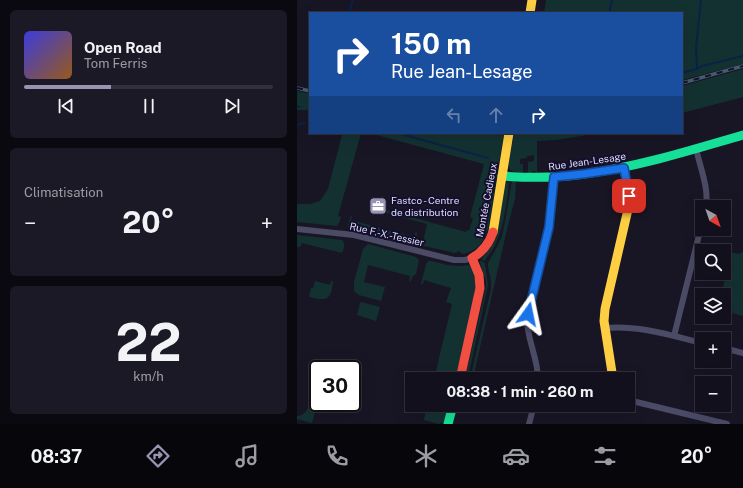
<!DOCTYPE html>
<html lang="fr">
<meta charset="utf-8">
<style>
:root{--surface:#12101c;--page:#1b1925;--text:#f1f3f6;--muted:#9c9da3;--line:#31303b;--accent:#9895b3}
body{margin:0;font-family:"Public Sans",sans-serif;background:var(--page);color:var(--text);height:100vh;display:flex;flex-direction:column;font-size:15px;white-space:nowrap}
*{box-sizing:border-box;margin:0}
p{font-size:13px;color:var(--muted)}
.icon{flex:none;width:22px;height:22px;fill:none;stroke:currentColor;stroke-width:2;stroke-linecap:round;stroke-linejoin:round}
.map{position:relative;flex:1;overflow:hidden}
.drawer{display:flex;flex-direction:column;gap:10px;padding:10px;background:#0a090f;width:297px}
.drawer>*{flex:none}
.guide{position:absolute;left:12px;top:12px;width:374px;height:122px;border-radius:0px;box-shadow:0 4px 16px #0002,0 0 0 1px var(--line);background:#1a4fa0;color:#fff;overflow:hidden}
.needle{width:26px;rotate:140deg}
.tools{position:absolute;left:398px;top:200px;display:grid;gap:8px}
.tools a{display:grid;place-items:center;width:36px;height:36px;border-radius:0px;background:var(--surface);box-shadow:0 4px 16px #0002,0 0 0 1px var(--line);font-size:20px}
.speed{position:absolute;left:12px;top:360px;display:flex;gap:8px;font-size:20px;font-weight:700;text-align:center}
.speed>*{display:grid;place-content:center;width:52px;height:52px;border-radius:50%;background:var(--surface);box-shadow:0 4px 16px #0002,0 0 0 1px var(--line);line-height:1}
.speed .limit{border:2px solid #111;border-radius:6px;background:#fff;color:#111}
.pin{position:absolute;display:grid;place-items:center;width:34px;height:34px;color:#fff;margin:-17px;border-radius:8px;box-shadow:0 2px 6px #0006}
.me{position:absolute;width:44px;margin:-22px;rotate:12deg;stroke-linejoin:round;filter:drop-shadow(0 0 3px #0008)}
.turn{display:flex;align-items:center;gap:14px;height:84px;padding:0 16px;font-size:18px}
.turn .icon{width:52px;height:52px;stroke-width:2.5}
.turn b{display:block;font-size:28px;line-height:34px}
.lanes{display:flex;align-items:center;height:38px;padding:0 16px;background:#0003;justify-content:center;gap:20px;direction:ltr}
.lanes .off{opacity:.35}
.big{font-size:30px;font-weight:700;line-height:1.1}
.drawer .card{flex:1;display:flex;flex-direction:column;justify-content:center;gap:6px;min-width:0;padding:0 14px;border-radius:6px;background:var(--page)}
.drawer .dial{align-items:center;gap:0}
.dial b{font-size:52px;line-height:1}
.song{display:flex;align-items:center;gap:12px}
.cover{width:48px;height:48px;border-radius:6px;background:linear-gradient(135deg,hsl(240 70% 55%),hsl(30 70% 35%))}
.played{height:4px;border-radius:2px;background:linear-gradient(90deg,var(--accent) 35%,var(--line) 35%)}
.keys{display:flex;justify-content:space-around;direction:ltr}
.heat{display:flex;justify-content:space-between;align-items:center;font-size:22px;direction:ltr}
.trip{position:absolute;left:108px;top:372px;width:230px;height:40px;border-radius:0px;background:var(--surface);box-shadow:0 4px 16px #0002,0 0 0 1px var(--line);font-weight:700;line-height:40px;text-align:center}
.tabs{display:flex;height:64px;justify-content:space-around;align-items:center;background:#07060b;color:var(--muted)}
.tabs .icon{width:28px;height:28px}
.tabs .active{color:var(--accent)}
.tabs b{font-size:18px;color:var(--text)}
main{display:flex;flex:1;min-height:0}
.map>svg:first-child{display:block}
</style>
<main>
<section class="drawer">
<div class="card">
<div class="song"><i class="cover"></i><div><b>Open Road</b><p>Tom Ferris</p></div></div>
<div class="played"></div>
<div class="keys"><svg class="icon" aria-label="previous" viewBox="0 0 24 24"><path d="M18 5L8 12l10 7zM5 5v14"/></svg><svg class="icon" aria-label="pause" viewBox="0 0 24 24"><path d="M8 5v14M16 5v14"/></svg><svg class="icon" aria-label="next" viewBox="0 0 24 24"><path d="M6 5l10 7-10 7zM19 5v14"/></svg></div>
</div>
<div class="card"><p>Climatisation</p>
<div class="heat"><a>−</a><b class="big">20°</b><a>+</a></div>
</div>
<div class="card dial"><b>22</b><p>km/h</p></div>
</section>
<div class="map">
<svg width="446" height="424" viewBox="0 0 446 424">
<rect width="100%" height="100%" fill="#181625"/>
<path fill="#143131" d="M249,0h197v64l-61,16v-67h-138z
M446,69v28l-61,16v-27z
M0,91l13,3v16h-13z
M38,133h26l-23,83 3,1 -2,6 -2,3 -40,-4v-18h13l10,-3 8,-12 14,-54z
M72,133h70c12,3 17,1 29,0 11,-1 24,0 36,0l-16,97 -1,1c-4,12 -10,20 -24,23l-4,-3 -4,2 -31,-7 -1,-4 4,-18 -47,-13 1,-2 85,23 1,-2 2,1 4,-13 -3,-1 14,-53z
M224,133h79l-44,7 -19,1v32h-1l-1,-2h-3v2h-4v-11l6,-1v-6l-7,1v2l-7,1v5h3v9c-20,-1 -14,-8 -12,-23 1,-5 2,-11 3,-16l7,1z
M215,181l4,1 -1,17 -7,26 -32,140 -3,14h-3l21,-90v-8l-3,-14v-4l9,-16 5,-11 3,-14z
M212,182c-2,20 -5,45 -14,63 -2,6 -7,10 -10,16l-4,-2 9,-10 6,-11 9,-50 1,-4z
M54,215l1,1 -1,4 63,17 1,-4 2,-1v2l-2,7 -1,2 -58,-14 -8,-1v-3z
M0,235l45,5c4,4 2,8 0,13l-40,-10 -2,4h-3z
M71,244l48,13 3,3 -3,14 -3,2 -3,6 -1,-1 1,-5 -42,-11 -4,17 21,5 -4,14 -22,-6 -4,-3 -1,-2v-8l9,-33z
M404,244l37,10 5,-2v64l-19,-5v-16h-3l10,-41 -7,-1v-2h-7l-17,-4z
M183,260l5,3 3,22 -19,88 -2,6h-2l21,-92c1,-11 -6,-18 -6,-27z
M131,261h3l16,4 13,1 9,-1 3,2 5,12 -1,15 -21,85h-21l18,-75 -6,-2 5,-14 -27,-8 -1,4h-2l5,-20z
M18,281l15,4 1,-4h2c-2,20 -6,20 -24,16l2,-9h2z
M64,302l19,5 -4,14 -19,-6 3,-12z
M13,401l7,3 -5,19 -15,-4v-3c9,-1 11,-7 13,-15z
M130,405h21l-4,17 -5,2 -15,-4z"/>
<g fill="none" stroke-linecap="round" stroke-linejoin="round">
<path stroke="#0a2248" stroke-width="2" d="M52,13c3,-4 1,-9 4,-13
M312,13l3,-13
M400,69l5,-3 41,-10
M385,73l15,-4 -1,-21 5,-48
M0,106l3,1
M0,125l8,-2
M100,133l91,25"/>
<path stroke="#4c4b66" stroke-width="6" d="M399,148c4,20 13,39 10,59
M0,229l57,6 100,25h11l7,-2
M308,328c33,-3 65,7 97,15
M377,336l28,-113
M427,348l19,5
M241,379c0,-21 -11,-39 -11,-60 1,-18 10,-42 14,-60 7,-28 11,-53 13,-82
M331,400l99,24
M232,424l5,-19"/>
<path stroke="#16e098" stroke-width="9" d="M205,176c27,2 55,2 82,-2 54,-7 107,-24 159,-39
M151,424l5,-19"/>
<path stroke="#ffcf43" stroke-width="9" d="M233,13l2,-13
M196,232l16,-99
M316,379l-9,-58 1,-12 24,-104 -1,-14 -4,-23"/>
<path stroke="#f24e42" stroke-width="9" d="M163,379l20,-91 -1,-13 -7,-17c11,-6 17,-14 21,-26"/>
<defs>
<path id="rail" d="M385,83l61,-17
M0,88l13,3"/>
</defs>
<use href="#rail" stroke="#455c6d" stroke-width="3.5"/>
<use href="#rail" stroke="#14102b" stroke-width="2" stroke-dasharray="6" stroke-linecap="butt"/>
</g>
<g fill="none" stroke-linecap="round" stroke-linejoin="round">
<defs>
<path id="route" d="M231,314l21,-87 5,-50 29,-3 41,-6 5,28"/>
</defs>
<use href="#route" stroke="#114b97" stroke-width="10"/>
<use href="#route" stroke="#1a73e8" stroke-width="7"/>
</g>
<defs>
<symbol id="office-square" viewBox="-11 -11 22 22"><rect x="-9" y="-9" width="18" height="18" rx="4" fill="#9895b3" stroke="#14102b"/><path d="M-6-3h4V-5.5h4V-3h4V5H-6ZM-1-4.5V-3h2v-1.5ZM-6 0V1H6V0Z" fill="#fff"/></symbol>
</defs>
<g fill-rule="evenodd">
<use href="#office-square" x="71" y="196" width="20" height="20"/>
</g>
<g text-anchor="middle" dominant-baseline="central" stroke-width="4" stroke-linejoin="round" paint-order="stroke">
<g font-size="10" fill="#dddaff" stroke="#14102b">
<text transform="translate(290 161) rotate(-8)">Rue Jean-Lesage</text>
<text transform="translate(189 200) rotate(-79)">Montée Cadieux</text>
<text transform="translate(90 234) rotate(13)">Rue F.-X.-Tessier</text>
</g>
<g font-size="10" fill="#dddaff" stroke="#14102b" text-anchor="start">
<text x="94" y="200">Fastco - Centre<tspan x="94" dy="12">de distribution</tspan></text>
</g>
</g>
</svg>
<div class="tools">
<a><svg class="needle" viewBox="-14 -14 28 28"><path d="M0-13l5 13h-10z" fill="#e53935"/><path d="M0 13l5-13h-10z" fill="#9c9da3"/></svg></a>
<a><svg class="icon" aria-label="search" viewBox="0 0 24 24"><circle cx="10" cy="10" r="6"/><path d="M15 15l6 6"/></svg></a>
<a><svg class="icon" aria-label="layers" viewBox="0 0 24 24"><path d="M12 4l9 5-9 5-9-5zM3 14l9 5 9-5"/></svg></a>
<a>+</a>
<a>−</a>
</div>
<div class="speed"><div class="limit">30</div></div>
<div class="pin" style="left:332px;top:196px;background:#d93025"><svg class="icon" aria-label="arrive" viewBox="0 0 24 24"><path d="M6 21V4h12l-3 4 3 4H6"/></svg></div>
<svg class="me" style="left:231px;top:314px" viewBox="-20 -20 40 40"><path d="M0-17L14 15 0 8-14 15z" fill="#1a73e8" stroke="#fff" stroke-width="4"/></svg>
<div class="trip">08:38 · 1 min · 260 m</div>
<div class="guide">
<div class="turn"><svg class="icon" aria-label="right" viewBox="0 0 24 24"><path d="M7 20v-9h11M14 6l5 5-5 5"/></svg><div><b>150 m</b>Rue Jean-Lesage</div></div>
<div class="lanes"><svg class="icon off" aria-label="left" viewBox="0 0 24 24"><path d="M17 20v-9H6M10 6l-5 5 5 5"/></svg><svg class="icon off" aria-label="ahead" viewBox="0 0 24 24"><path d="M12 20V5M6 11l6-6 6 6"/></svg><svg class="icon" aria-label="right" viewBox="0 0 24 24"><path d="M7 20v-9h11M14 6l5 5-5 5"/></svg></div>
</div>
</div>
</main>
<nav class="tabs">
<b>08:37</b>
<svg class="icon active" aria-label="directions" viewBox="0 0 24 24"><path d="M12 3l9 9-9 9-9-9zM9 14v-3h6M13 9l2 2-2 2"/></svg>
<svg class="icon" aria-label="music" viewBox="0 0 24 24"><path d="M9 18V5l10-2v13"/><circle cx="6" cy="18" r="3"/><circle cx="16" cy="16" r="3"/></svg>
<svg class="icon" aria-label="phone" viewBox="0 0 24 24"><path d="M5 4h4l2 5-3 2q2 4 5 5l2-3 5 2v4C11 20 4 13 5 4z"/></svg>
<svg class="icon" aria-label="climate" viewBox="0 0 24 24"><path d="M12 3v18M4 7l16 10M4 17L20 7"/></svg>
<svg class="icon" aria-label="car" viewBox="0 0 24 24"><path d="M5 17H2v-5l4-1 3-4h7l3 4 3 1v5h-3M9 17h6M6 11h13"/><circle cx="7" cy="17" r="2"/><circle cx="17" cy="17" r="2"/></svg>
<svg class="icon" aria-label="filters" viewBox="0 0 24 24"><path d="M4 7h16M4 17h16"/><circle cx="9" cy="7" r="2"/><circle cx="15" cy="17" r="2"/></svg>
<b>20°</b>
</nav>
